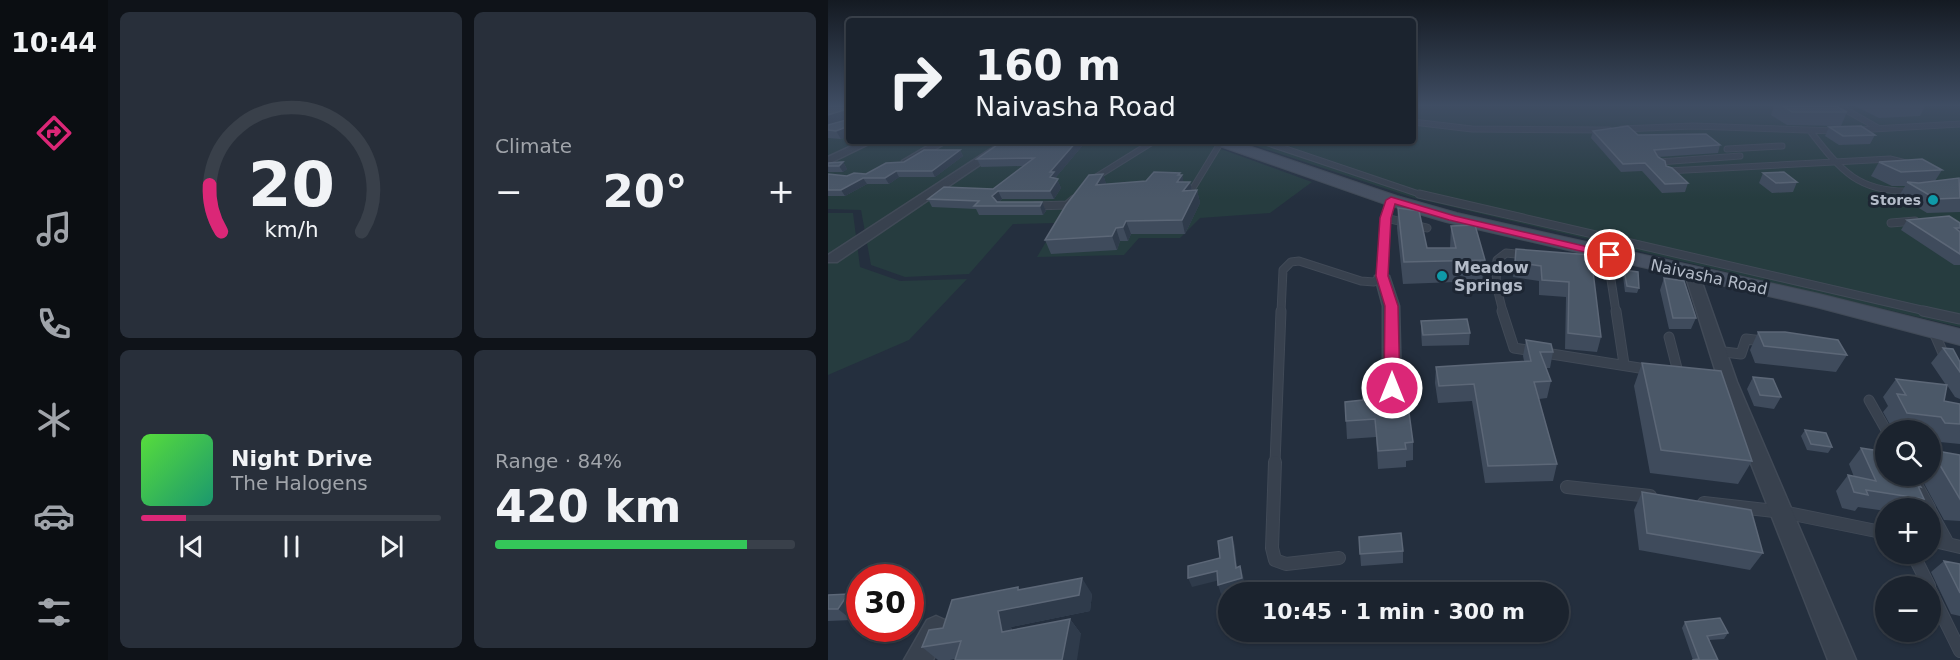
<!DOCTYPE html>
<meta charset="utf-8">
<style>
:root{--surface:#1b232e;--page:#282f3a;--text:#f1f3f6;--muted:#a0a4aa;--line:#39404a;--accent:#db2777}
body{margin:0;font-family:"DejaVu Sans",sans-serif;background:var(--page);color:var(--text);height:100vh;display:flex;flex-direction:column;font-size:22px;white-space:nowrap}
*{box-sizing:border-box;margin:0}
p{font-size:20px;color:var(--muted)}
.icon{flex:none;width:33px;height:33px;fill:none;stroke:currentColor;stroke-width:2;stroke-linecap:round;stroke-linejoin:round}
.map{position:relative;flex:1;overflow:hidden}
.side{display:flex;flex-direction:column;gap:12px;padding:12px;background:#0f1319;width:720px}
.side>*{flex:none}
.top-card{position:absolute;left:18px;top:18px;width:570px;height:126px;border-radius:6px;box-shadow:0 2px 4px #0004,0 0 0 2px var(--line);background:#1b232e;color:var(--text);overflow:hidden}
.controls{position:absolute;left:1047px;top:420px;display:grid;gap:12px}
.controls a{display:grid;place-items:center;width:66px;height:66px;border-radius:50%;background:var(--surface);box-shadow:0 2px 4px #0004,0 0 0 2px var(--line);font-size:30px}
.speed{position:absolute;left:18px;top:564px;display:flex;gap:12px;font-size:30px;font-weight:700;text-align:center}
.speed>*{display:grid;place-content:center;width:78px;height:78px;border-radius:50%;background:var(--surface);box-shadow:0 2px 4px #0004,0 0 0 2px var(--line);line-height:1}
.speed .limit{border:9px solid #d22;background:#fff;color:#111}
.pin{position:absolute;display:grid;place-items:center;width:51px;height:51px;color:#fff;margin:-26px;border:3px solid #fff;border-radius:50%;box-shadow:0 2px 6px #0007}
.me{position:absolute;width:66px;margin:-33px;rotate:0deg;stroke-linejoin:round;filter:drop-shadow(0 0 4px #0008)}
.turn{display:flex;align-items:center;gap:21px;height:126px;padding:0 30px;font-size:27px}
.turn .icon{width:78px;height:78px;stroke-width:2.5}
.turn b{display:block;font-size:42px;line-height:51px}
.big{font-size:45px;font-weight:700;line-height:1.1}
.side .widget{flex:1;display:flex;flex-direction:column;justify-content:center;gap:9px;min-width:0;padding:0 21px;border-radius:9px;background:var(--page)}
.side .dial{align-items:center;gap:0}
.dial svg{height:156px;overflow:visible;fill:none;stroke:var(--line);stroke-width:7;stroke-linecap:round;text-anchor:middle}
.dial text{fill:var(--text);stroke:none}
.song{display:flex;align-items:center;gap:18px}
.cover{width:72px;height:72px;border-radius:9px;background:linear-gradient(135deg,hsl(110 70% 55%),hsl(160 70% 35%))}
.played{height:6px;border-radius:3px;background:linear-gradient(90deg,var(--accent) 15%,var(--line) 15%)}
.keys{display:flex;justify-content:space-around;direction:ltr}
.heat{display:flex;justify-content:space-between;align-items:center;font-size:33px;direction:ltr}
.charge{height:9px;border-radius:4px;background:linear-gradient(90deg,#34c759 84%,var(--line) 0)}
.side .tiles{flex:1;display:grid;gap:12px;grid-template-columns:repeat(2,1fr)}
.trip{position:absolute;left:390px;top:582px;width:351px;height:60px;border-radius:30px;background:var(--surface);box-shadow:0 2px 4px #0004,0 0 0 2px var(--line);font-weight:700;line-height:60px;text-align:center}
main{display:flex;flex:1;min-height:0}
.tabs{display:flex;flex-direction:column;width:108px;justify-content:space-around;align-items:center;background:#0b0e12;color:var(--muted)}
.tabs .icon{width:42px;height:42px}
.tabs .current{color:var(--accent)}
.tabs b{font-size:27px;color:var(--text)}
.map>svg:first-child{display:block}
</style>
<main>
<nav class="tabs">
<b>10:44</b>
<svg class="icon current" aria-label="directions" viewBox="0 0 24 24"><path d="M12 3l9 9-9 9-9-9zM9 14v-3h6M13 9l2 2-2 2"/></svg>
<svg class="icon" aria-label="music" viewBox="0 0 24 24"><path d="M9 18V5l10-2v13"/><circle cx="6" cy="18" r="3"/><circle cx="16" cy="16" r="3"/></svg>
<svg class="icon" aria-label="phone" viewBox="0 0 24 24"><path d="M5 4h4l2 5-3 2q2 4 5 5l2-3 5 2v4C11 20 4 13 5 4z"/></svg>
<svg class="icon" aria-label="climate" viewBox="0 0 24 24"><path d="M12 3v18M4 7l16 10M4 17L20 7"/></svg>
<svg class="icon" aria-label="car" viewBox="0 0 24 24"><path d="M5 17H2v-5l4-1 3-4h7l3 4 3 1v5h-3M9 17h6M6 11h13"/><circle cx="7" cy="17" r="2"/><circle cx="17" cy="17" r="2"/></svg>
<svg class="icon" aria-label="filters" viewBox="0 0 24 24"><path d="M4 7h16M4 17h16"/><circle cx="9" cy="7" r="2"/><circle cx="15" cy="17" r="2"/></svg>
</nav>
<section class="side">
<div class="tiles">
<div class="widget dial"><svg viewBox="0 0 100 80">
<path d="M14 69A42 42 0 1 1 86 69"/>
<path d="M14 69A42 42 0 0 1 8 45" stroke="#db2777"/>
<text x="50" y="56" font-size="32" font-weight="700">20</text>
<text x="50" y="72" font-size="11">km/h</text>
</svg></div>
<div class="widget"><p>Climate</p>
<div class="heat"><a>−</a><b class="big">20°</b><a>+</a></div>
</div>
<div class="widget">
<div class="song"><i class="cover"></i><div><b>Night Drive</b><p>The Halogens</p></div></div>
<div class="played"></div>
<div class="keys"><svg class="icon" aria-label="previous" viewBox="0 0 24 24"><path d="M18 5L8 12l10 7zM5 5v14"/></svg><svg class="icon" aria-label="pause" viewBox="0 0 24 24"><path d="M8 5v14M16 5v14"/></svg><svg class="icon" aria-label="next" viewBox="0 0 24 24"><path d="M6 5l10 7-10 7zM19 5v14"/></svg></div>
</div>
<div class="widget"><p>Range · 84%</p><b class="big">420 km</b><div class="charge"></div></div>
</div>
</section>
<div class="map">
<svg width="1132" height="660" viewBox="0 0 1132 660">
<rect width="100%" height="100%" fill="#242f3e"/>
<path fill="#263c3f" d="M0,106h21v35h350l113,41 -42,31 -70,5 -20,20h-41l-15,17 -87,2 20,-34 -44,1 -44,50 -64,3 -34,-12 -10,-55 -33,-1z
M585,106h547v221l-546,-129 -173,-57h172z
M0,213h25l7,54 40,14 67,-2 -58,61 -81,35z"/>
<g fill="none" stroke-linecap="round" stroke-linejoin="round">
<defs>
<path id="lane-far3" d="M1011,106l39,22
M585,122l59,7 137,1
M794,129l71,-3 144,5
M1028,130l104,-6
M983,132c30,39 48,61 101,59
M434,141l163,55
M899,149l55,-3
M831,162l81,-6
M839,171l223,-12 20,5
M265,179l61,-38
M365,188l28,-46"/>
<path id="lane-far2" d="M591,194l511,118
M207,206l32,-1 7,-6
M558,218l41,10
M1063,223l24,-2
M781,267l7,45
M453,312l2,-42 8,-8 8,-1 62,20 13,1 8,-6 4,-58 5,-18
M675,312l-7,-28 1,-24 9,-7 20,2"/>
<path id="lane-far1" d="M674,311l12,37 138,22
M788,311l8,53
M1095,311l37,8
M1105,330l13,30
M841,337l10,39
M888,351l25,3 5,-15 17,2
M1041,400l17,30
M447,463l6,-152"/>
<path id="lane" d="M447,462l-3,86 3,12 11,4 53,-6
M1083,476l18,32
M739,487l83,9
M876,503l79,9 103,21
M1102,511l17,31
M1102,540l30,7
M1085,554l16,32
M1102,590l30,61"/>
<path id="street" d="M34,141h13l-47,23v-7z
M108,141h13l-37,22 -10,-2z
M175,141h12l-178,121h-9v-7z
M864,270l7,4 38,108 119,278h-28l-109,-278 -34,-108z
M554,272l7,4 10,30 2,82 -3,5h-12l-3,-5v-82l-8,-30z
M108,616l9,4 4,9 -16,31h-29l23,-40z"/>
<path id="secondary" d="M383,141h23l163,55 60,17 362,81 141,35v16l-144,-38 -370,-85 -61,-18 -171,-60z"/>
</defs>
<use href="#lane-far3" stroke="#414a57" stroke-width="7"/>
<use href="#lane-far2" stroke="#414a57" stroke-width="9"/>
<use href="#lane-far1" stroke="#414a57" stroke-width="11"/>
<use href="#lane" stroke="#414a57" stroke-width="14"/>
<use href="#street" stroke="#414a57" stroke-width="3"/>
<use href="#secondary" stroke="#414a57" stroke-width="2"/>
<use href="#lane-far3" stroke="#38414e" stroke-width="5"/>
<use href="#lane-far2" stroke="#38414e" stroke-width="7"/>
<use href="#lane-far1" stroke="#38414e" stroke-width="9"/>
<use href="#lane" stroke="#38414e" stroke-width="12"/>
<use href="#street" fill="#38414e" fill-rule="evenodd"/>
<use href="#secondary" fill="#465061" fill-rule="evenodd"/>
</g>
<path fill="#3f4b5c" d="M0,106h21v30l-8,3 -13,-1v-13l18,-5v-2l-18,6z
M946,106h62l11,6 -6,14 -54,-1 -16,-10z
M1027,106h70l-5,10 -41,2z
M1001,127l46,8 -5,9 -31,1 -14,-9z
M765,131l45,4 82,10 -2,8 -60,4 8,9 22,17 -3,9 -23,1 -20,-22 -21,1 -30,-34z
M175,141h110l-4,3 -26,1 -27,32 5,11 -7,11h-52l-3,3h43l4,9 -3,4h-64l-3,-6 -44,-2 -4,-8 65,-10 30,-23 -42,1 -4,-8z
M132,150l3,6 -28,21h-36l-10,7h-22l-22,12h-17v-22l19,2 19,-2 38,-12z
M15,162l4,7 -4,3h-15v-9z
M1051,162l63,8 -7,11 25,-3v34l-33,1 -28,-17 6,-10h-13l-21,-10z
M935,173l34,9 -4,10 -21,1 -13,-10z
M275,174l3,10 40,-3 36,-6 1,7h7l2,8h5l3,13 -15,31h-54l-3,7h-8l-3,9 -66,4 -6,-14z
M570,208l29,40h23l1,-22 34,34 -3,21 -79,3 -6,-56z
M1079,220l53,3v42h-6l-53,-35z
M688,249l75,6 10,82 -4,15 -32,-3 1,-52 -27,-2v-14l-26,-4z
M796,270l15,18 -2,5 -12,-1 -2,-16z
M836,278l32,40 -5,11h-22l-9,-39z
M593,321l49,12 -1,12 -47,1 -1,-14z
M930,332l89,23 -11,17 -81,-9 -5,-13z
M698,340l27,12 -3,16h-4l5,13 -4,17 -8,1 18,65 -4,17 -68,2 -13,-82 -34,2 -3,-20 1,-16 88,-6 -1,-5z
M1115,348l17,14v37l-5,-2 -8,-12 -3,16 16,3v40l-30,-3v-11h-37l-10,-18 5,-6 -5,-9 13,-18 50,6 -15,-22z
M814,363l110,98 -14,23 -88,-11 -16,-87z
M925,377l28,20 -7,12 -20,-3 -7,-17z
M562,399l23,43v18l-7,1v6l-28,2 -2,-32 -29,2 -1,-18z
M977,430l27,17 -4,6 -21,-3 -6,-14z
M1033,448l60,39 -2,2 5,10 -9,9h-29v3l-28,-4 -3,4 -13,-3 -6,-17 12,-16 6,2 -5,-13z
M1103,450l29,5v66l-16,-1 -24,-44h10z
M814,492l121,61 -13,17 -111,-20 -5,-40z
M531,537l44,14v12l-42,3z
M1116,561l16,3v52l-9,-2 -20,-42z
M193,590l71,4 -2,17 -79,16 1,3 58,-11 11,15 -131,26h-12l-16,-13 21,-19z
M20,594l12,10v4l-8,12 -24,1v-26z
M857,622l43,11 -4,6 -15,1 9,20h-25l-11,-32z"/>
<path fill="#2f3b4b" d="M16,110l4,8 -20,6v-9z
M21,126v10l-8,3 -5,-8z
M249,141h5l1,4 -27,32 5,11 -7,11 -4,-8v-19z
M132,150l3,6 -28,21 -3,-6z
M15,162l4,7 -4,3 -4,-6z
M68,171l3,6 -10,7 -4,-6z
M352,173l1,3 1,-1 3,13 -8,-6 1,-7z
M275,174l4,13 -11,-2z
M35,178l4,6 -22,12 -4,-6z
M362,182l3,13 -10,-4z
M369,190l3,13 -15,31 -3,-14z
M170,191l4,8 -6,5 -4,-8z
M214,202l4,9 -3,4 -3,-9z
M298,221l5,13 -3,7 -5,-14z
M288,228l4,13 -3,9 -5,-14z
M404,537l3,9 3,30 -2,-8z
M412,566l3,9 2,12 -24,7 -3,-9z
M389,571l3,9 -28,7 -4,-9z
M254,578l10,16 -2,17 -79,16 4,20 -13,-15 -4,-21 20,-21v-3l13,16z
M20,594l12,10v4l-8,12 -14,-11z
M242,619l11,15 -4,26h-15z"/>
<path fill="#4b5868" stroke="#5c6777" stroke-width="1.5" d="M3,106h18v20l-13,5 -8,-1v-5l18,-5 1,-8 -3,-2 -16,5v-8z
M955,106h53l11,6h-55z
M800,126l10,9 68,-1 14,11 -66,5 4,7 7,4 1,5 6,2 16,15 -23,1 -20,-21 -22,1 -30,-33z
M1033,126l14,9 -32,1 -14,-9z
M175,141h74l-27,31h4l-4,5 8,2 -8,12h-52l-6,5 5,6h45l-2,4h-66l5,-5 -51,-2 16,-12 49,2 41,-31 -57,1z
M96,150h36l-28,21h-36l-11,7h-22l-22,12h-13v-16l19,2 7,-3 12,1 20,-11 18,-1z
M1094,159l20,11 -41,2 -22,-10z
M15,162l-4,4h-11v-3z
M326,172l26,1 -2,2h4l-5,7h13l-7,9 14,-1 -15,30 -56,1 -3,6 -7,1 -4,8 -67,4 21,-35 23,-30 14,-1 -7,11 50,-4z
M956,172l13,10 -21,1 -13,-10z
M1131,178l1,20 -24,1 -29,-17 12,1z
M570,208l21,3 8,37h29l-5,-22 24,-1 10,35 -81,2z
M1121,216l11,7v5h-5l5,4v22l-53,-34z
M688,249l75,6 10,82 -33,-4 1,-51 -27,-2 -1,-14 -26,-4z
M796,270l14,2 1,16 -12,-2z
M836,278l20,3 12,37h-23z
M639,319l3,14 -47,2 -2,-14z
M930,332h27l53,8 9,15 -83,-9z
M698,340l25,4 2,8h-13l11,29 -17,1 23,82 -69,2 -14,-82 -35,2 -3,-19 95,-6z
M1115,348l10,1 7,13v10z
M814,363l79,8 31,90 -91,-11z
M925,377l20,2 8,18 -21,-2z
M1068,379l51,6 -3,16 16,3v20l-15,-1 -4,-6 -34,-4 -10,-19 9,1z
M562,394v5l17,-1 6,44 -8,1 1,6 -28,2 -3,-32 -29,2 -1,-19 18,-2v-5z
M977,430l21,3 6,14 -21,-3z
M1033,448l25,4v24h28l7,11 -3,-1 6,13 -58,-9 2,5 -14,-3 -6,-17 28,6z
M1103,450l29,5v44z
M814,492l109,18 12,43 -116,-20z
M573,533l2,18 -43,3 -1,-17z
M404,537l4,31 4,-2 2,12 -24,7 -1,-14 -29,7v-12l32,-8 -2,-17z
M1116,561l16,3v29z
M254,578l-3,17 -81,16 4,21 68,-13 -8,41h-107l6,-19 -39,6 7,-17 14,-2 9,-28 66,-13v3z
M20,594l-10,15h-10v-14z
M892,618l8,15 -21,3 11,24h-26l7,-1 -14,-37z"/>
<linearGradient id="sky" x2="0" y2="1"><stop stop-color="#141a22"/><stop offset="0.53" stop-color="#3f4d63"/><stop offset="1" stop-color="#3f4d63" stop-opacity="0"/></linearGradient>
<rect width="1132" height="199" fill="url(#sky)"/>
<path fill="#db2777" stroke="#8e194d" stroke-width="1.5" d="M563,197l64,19 159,37 2,2 -6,3 -161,-38 -54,-16 -4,14 -3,58 10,30 2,82 -8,5 -8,-5 1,-82 -9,-30 4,-58 6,-18z"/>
<g fill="#0f9aa8" stroke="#1d2633" stroke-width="2">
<circle cx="1105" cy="200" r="6"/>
<circle cx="614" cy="276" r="6"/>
</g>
<g text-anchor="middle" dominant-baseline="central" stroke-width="6" stroke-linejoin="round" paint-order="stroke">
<g font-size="14" font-weight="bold" fill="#b4bcc9" stroke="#1d2633" text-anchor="end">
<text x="1093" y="200">Stores</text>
</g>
<g font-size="16" font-weight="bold" fill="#b4bcc9" stroke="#1d2633" text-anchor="start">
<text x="626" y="267">Meadow<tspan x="626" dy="18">Springs</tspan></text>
</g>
<g font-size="16" fill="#b4bcc9" stroke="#1d2633">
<text transform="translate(881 277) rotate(12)">Naivasha Road</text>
</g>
</g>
</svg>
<div class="controls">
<a><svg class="icon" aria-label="search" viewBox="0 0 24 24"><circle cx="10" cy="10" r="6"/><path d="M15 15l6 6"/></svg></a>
<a>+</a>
<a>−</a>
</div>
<div class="speed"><div class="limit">30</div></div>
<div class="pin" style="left:782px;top:255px;background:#d93025"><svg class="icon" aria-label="arrive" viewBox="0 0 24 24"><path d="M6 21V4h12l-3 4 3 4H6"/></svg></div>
<svg class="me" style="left:564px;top:388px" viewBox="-20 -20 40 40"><circle r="17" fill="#db2777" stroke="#fff" stroke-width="3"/><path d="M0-11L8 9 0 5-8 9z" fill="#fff"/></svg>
<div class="trip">10:45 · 1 min · 300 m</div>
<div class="top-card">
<div class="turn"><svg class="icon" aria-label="right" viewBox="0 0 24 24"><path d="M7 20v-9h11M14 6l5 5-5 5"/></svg><div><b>160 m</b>Naivasha Road</div></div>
</div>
</div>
</main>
